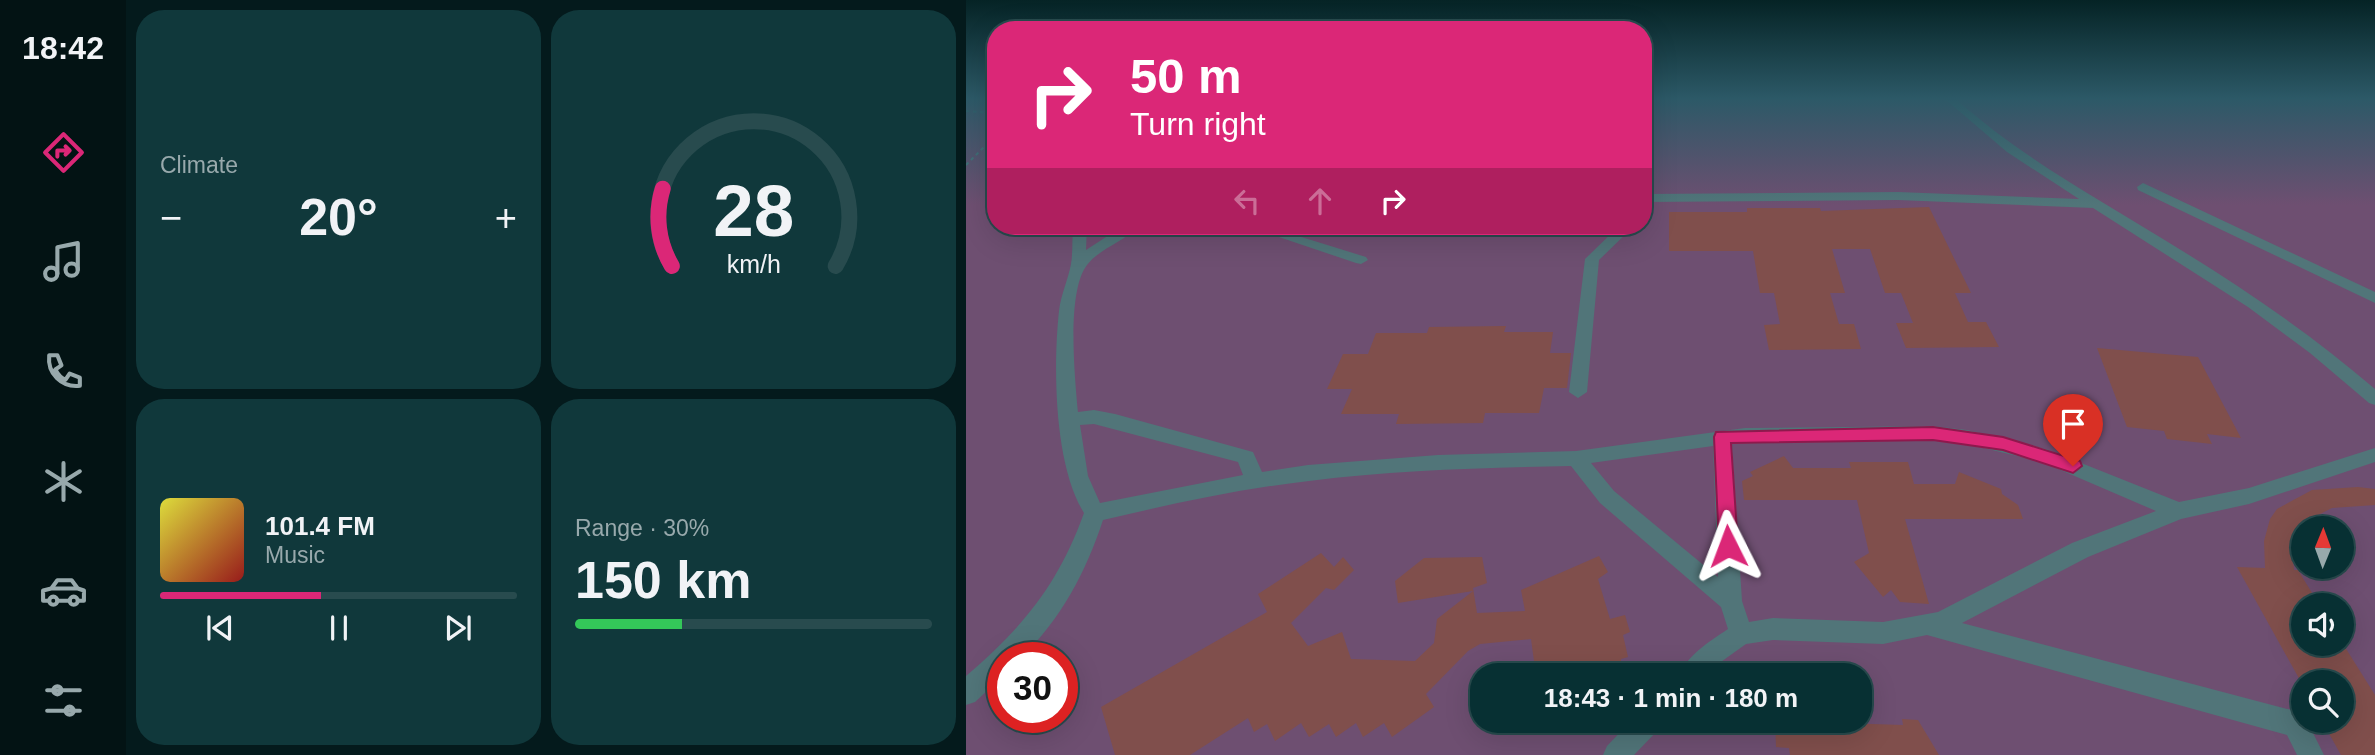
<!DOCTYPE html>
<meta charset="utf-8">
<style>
:root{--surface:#073033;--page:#10383b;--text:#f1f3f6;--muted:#98a9ac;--line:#284b4e;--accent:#db2777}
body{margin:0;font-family:Arial,sans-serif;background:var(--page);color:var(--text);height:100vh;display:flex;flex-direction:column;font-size:26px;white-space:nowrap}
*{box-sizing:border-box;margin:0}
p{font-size:23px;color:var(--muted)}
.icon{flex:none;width:38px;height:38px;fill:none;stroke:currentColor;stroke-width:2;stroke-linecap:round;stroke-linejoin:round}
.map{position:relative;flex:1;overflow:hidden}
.sheet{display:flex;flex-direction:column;gap:10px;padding:10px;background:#041a1c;width:840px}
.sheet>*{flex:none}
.top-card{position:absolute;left:21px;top:21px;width:665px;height:214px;border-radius:28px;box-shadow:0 7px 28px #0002,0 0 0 2px var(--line);background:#db2777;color:#fff;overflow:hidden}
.needle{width:46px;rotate:1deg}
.tools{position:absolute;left:1325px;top:516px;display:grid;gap:14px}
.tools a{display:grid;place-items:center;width:63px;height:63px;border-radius:50%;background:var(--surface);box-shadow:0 7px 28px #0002,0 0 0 2px var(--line);font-size:35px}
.speed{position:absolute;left:21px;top:642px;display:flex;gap:14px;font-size:35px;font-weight:700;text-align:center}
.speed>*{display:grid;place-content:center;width:91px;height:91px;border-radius:50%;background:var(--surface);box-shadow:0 7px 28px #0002,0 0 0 2px var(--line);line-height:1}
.speed .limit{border:10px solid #d22;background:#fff;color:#111}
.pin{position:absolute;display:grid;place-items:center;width:60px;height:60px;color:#fff;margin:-72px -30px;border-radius:50% 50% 50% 0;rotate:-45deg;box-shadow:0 0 7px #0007}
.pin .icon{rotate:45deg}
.me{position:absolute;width:77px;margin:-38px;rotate:357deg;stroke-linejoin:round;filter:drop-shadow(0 0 5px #0008)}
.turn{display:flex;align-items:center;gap:24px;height:147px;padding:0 28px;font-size:32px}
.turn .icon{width:91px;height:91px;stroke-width:2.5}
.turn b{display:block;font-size:49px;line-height:60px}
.lanes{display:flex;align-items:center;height:66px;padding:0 28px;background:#0003;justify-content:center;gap:35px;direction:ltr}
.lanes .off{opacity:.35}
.big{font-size:52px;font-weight:700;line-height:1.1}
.sheet .card{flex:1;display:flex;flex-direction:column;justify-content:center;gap:10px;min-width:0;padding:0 24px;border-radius:28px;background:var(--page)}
.sheet .dial{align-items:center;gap:0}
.dial svg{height:182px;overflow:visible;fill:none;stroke:var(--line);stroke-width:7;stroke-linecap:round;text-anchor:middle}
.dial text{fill:var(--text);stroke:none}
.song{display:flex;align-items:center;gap:21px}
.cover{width:84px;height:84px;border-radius:10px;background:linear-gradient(135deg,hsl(60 70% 55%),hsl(0 70% 35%))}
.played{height:7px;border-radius:4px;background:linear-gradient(90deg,var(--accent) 45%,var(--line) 45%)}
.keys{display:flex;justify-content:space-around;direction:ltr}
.heat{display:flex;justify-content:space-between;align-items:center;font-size:38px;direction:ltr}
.charge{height:10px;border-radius:5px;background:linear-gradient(90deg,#34c759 30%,var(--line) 0)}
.sheet .tiles{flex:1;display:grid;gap:10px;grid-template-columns:repeat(2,1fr)}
.trip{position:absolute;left:504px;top:663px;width:402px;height:70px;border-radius:28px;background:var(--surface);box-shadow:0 7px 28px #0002,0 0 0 2px var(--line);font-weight:700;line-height:70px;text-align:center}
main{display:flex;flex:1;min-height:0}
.dock{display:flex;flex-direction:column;width:126px;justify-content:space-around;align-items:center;background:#031314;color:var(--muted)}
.dock .icon{width:49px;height:49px}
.dock .active{color:var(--accent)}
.dock b{font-size:32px;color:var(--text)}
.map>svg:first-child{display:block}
</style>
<main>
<nav class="dock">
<b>18:42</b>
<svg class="icon active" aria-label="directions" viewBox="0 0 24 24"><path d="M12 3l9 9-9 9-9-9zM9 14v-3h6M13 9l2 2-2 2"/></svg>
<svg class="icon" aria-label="music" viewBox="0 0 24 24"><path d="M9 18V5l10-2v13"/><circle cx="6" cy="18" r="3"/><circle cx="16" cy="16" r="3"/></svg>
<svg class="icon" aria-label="phone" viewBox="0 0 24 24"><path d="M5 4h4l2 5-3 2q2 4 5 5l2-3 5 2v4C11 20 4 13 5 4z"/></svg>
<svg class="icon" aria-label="climate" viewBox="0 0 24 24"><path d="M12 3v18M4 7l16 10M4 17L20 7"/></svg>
<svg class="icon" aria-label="car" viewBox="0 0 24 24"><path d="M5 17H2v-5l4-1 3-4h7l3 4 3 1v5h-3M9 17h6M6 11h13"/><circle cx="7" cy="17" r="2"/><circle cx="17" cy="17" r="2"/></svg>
<svg class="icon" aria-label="filters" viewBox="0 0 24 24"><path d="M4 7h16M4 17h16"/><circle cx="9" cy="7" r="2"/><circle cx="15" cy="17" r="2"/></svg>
</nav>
<section class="sheet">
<div class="tiles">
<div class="card"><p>Climate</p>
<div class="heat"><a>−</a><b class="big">20°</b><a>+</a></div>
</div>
<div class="card dial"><svg viewBox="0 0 100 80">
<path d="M14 69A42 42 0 1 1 86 69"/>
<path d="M14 69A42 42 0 0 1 10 35" stroke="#db2777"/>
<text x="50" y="56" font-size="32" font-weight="700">28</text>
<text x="50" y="72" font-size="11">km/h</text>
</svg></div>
<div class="card">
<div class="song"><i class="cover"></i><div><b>101.4 FM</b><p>Music</p></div></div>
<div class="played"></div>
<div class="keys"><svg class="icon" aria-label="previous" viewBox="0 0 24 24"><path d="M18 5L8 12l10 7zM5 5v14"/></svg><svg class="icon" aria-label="pause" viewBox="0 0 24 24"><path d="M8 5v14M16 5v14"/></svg><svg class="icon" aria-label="next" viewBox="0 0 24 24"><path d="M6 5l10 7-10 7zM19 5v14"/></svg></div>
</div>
<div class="card"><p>Range · 30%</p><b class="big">150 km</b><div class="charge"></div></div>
</div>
</section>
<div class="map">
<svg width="1409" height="755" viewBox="0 0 1409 755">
<rect width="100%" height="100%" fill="#094044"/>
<path fill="#6e4f71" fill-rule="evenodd" d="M0,99h30v127h647v-127h732v656h-1409zM1337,528h39v39h-39zM1337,606h39v38h-39zM37,658h59v60h-59zM516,676h378v45h-378zM1337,682h39v39h-39z"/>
<path fill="#804f4c" d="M963,207l42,86h-16l13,29h18l13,25 -93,1 -10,-25h17l-12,-30h-16l-15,-44h-38l13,44h-15l9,31h15l7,25 -92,1 -5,-25 16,-1 -6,-31h-14l-7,-42h-84v-39h78v-4h73l1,3z
M540,326l-2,6h49l-3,21h21l-4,35h-23l-5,25h-54l-2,10 -87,1 3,-10h-58l11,-25h-25l16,-35h25l8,-21h51l2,-6z
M1131,348l101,9 43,81 -34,-4 5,10 -45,-5 -3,-8 -37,-4z
M818,456l9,12h58l-2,-6h59l6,22h41l4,-12 42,17 1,5 16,11 5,14h-118l24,85 -29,-2 -9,-12 -8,7 -29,-35 15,-9 -12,-53h-113l-2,-19 11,-5 -3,-4z
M1392,487l17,2v16l-43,3 -28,14 -9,13 -3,17 2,18h4l22,36h-17v38h40l32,51v60h-34l-19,-34h20v-39h-41l-64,-115 28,1 -1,-27 6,-22 7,-10 35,-19z
M355,553l13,14 9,-10 11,13 -20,20 -8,-2 -35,35 17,23 34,-14 9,27 64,2 19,-18 3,-24 36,-28 -75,12 -3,-22 29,-23 58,-1 5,26 -14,5 4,25 48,-2 -4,-21 78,-34 9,16 -10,7 12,40 15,-4 5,17 -7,3 5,22 -7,2v17h-85l-5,-37 -51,5 -12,7 -42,43 8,13 -42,30 -8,-14 -21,14 -7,-14 -20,14 -7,-13 -20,13 -8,-14 -26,18 -8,-17 -13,8 -6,-14 -58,37h-75l-14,-48 166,-95 -9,-18z
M936,719l16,1 21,35h-149l-1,-7 -13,-1 -1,-26 128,4z"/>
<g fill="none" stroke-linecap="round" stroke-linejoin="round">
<path stroke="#4f7d81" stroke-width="2" stroke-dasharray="3.5 3.5" stroke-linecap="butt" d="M0,111l30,2
M0,165l30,-30"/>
<path fill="#517579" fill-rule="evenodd" d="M979,99h11c62,56 136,96 207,140 74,45 146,93 212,150v16l-6,-2 -59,-50 -62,-46 -155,-99 -195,-8 -255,2v-8l255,-2 181,7 -72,-47z
M1177,183l232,109v11l-237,-113 -1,-3z
M107,226h14l-1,24 37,-24h16c-15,16 -39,22 -52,39 -21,27 -12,114 -9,147l16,-2 21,4 138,38 9,20 46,-7 130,-10 138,-4 169,-23 188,-2 34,4 79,19 133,53 70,-14 126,-40v14l-126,42 -68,15 -93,38 -126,66 333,88 8,3v7h4l17,34h-27l-10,-20 -360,-100 -44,9 -110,-4 -27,4 -28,20 -10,12h-29c9,-22 30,-34 49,-47l-7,-22 -121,-104 -29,-37c-88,2 -175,4 -262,15 -70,8 -138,23 -206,39 -17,52 -42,99 -82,138h-18v18l-28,26 -9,3v-29c57,-49 92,-91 118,-163 -30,-48 -31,-146 -25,-202 2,-17 9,-31 12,-47 2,-12 1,-26 2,-38zM128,424l144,38 5,13 -143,28 -12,-27 -8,-51zM967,440l34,4 75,18 114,49 -84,32 -134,69 -55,10 -110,-4 -24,4 -7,-21 -10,-157zM747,446l5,131 -104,-86 -23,-28z
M280,226h20l100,31 2,3 -7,4 -5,-1z
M653,226h15l-35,34 -12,132 -9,6 -9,-6 16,-133z
M665,721h31l-4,9 -24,25h-31l4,-9z"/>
</g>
<linearGradient id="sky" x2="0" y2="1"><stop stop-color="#052325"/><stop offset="0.48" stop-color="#2c5967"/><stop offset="1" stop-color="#2c5967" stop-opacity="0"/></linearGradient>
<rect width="1409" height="205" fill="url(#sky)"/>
<path fill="#db2777" stroke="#8e194d" stroke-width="2" d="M967,427l70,10 77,24 2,5 -9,7 -70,-23 -70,-10 -202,3 7,103 -3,6h-13l-3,-6 -5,-109 2,-5z"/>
</svg>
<div class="tools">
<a><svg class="needle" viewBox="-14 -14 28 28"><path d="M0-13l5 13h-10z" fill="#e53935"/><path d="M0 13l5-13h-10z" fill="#98a9ac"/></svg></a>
<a><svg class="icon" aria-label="sound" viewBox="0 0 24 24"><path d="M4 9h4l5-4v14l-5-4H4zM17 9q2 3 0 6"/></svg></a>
<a><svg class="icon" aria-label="search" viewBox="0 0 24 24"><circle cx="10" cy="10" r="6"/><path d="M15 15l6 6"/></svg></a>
</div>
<div class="speed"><div class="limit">30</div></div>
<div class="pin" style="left:1107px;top:466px;background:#d93025"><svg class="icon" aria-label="arrive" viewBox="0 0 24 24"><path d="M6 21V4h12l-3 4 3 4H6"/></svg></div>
<svg class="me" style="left:762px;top:546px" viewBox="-20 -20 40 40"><path d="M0-17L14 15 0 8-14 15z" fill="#db2777" stroke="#fff" stroke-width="4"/></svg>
<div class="trip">18:43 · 1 min · 180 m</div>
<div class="top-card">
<div class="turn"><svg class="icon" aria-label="right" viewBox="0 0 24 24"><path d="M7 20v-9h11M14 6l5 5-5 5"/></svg><div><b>50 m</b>Turn right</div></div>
<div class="lanes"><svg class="icon off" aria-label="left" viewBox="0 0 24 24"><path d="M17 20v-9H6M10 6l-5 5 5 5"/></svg><svg class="icon off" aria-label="ahead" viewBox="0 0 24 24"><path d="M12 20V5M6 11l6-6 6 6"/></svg><svg class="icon" aria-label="right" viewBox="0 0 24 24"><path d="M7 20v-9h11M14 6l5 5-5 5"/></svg></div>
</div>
</div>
</main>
